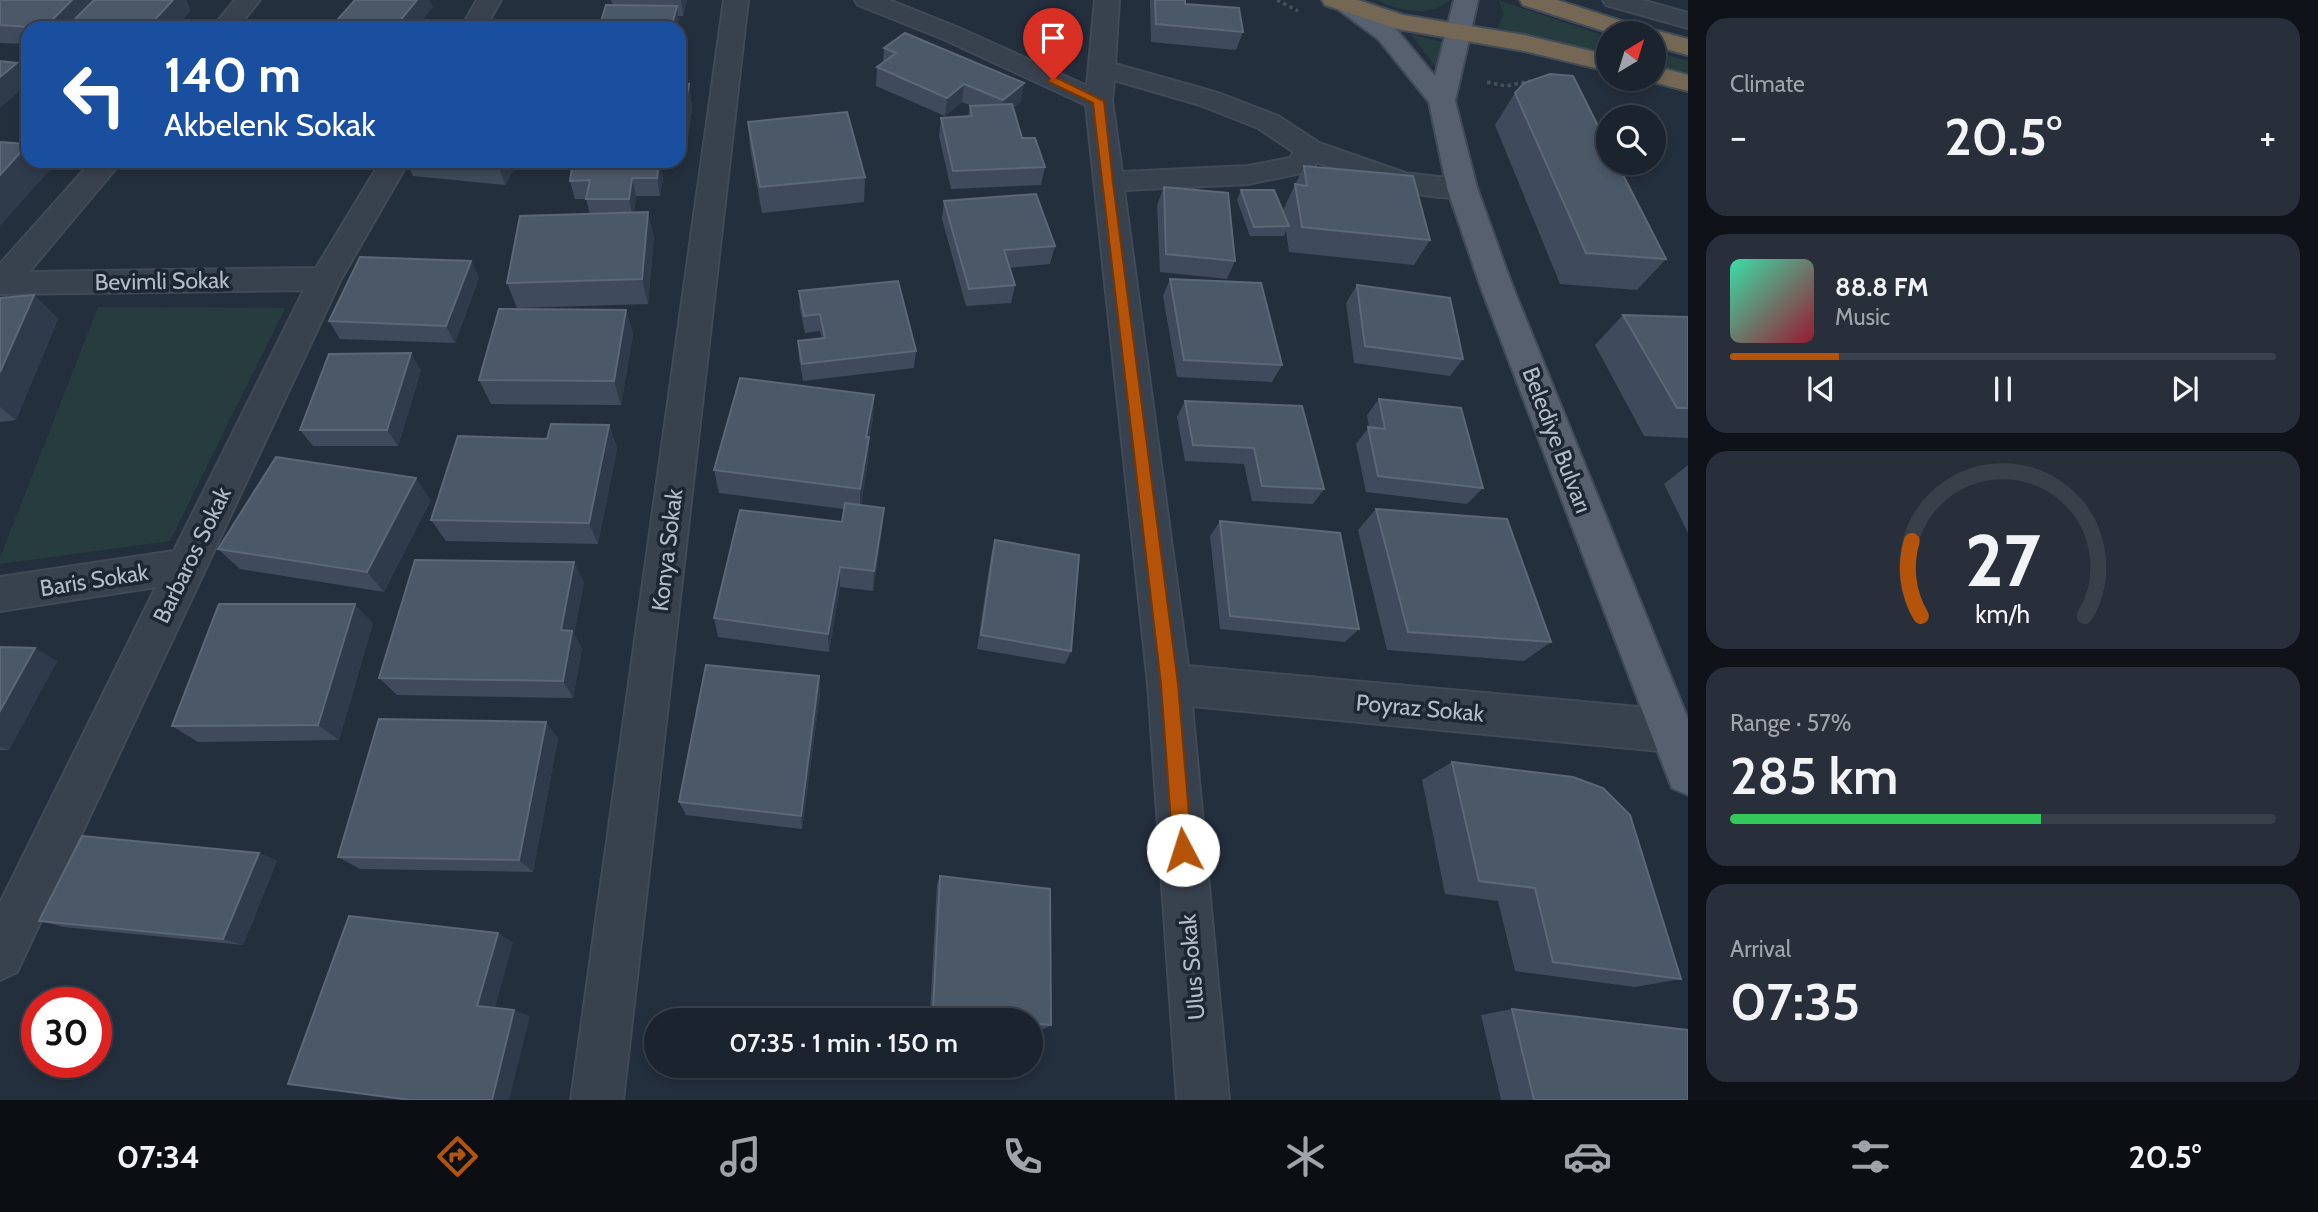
<!DOCTYPE html>
<meta charset="utf-8">
<style>
:root{--surface:#1b232e;--page:#282f3a;--text:#f1f3f6;--muted:#a0a4aa;--line:#39404a;--accent:#b45309}
body{margin:0;font-family:Cabin,sans-serif;background:var(--page);color:var(--text);height:100vh;display:flex;flex-direction:column;font-size:26px;white-space:nowrap}
*{box-sizing:border-box;margin:0}
p{font-size:23px;color:var(--muted)}
.icon{flex:none;width:38px;height:38px;fill:none;stroke:currentColor;stroke-width:2;stroke-linecap:round;stroke-linejoin:round}
.map{position:relative;flex:1;overflow:hidden}
.side{display:flex;flex-direction:column;gap:18px;padding:18px;background:#0f1319;width:630px}
.side>*{flex:none}
.top-card{position:absolute;left:21px;top:21px;width:665px;height:147px;border-radius:21px;box-shadow:0 4px 10px #0003,0 0 0 2px var(--line);background:#1a4fa0;color:#fff;overflow:hidden}
.needle{width:46px;rotate:38deg}
.buttons{position:absolute;left:1596px;top:21px;display:grid;gap:14px}
.buttons a{display:grid;place-items:center;width:70px;height:70px;border-radius:50%;background:var(--surface);box-shadow:0 4px 10px #0003,0 0 0 2px var(--line);font-size:35px}
.speed{position:absolute;left:21px;top:987px;display:flex;gap:14px;font-size:35px;font-weight:700;text-align:center}
.speed>*{display:grid;place-content:center;width:91px;height:91px;border-radius:50%;background:var(--surface);box-shadow:0 4px 10px #0003,0 0 0 2px var(--line);line-height:1}
.speed .limit{border:10px solid #d22;background:#fff;color:#111}
.pin{position:absolute;display:grid;place-items:center;width:60px;height:60px;color:#fff;margin:-72px -30px;border-radius:50% 50% 50% 0;rotate:-45deg;box-shadow:0 0 7px #0007}
.pin .icon{rotate:45deg}
.me{position:absolute;width:77px;margin:-38px;rotate:355deg;stroke-linejoin:round;filter:drop-shadow(0 0 5px #0008)}
.turn{display:flex;align-items:center;gap:24px;height:147px;padding:0 28px;font-size:32px}
.turn .icon{width:91px;height:91px;stroke-width:2.5}
.turn b{display:block;font-size:49px;line-height:60px}
.big{font-size:52px;font-weight:600;line-height:1.1}
.side .widget{flex:1;display:flex;flex-direction:column;justify-content:center;gap:10px;min-width:0;padding:0 24px;border-radius:21px;background:var(--page)}
.side .dial{align-items:center;gap:0}
.dial svg{height:182px;overflow:visible;fill:none;stroke:var(--line);stroke-width:7;stroke-linecap:round;text-anchor:middle}
.dial text{fill:var(--text);stroke:none}
.song{display:flex;align-items:center;gap:21px}
.cover{width:84px;height:84px;border-radius:10px;background:linear-gradient(135deg,hsl(160 70% 55%),hsl(350 70% 35%))}
.played{height:7px;border-radius:4px;background:linear-gradient(90deg,var(--accent) 20%,var(--line) 20%)}
.keys{display:flex;justify-content:space-around;direction:ltr}
.heat{display:flex;justify-content:space-between;align-items:center;font-size:38px;direction:ltr}
.charge{height:10px;border-radius:5px;background:linear-gradient(90deg,#34c759 57%,var(--line) 0)}
.trip{position:absolute;left:644px;top:1008px;width:399px;height:70px;border-radius:35px;background:var(--surface);box-shadow:0 4px 10px #0003,0 0 0 2px var(--line);font-weight:600;line-height:70px;text-align:center}
.dock{display:flex;height:112px;justify-content:space-around;align-items:center;background:#0b0e12;color:var(--muted)}
.dock .icon{width:49px;height:49px}
.dock .active{color:var(--accent)}
.dock b{font-size:32px;color:var(--text)}
main{display:flex;flex:1;min-height:0}
.map>svg:first-child{display:block}
</style>
<main>
<div class="map">
<svg width="1688" height="1100" viewBox="0 0 1688 1100">
<rect width="100%" height="100%" fill="#242f3e"/>
<path fill="#263c3f" d="M1377,0h73c-19,18 -52,11 -73,0z
M1498,0l110,37v18l-111,-27 7,-15z
M1411,34l41,11 -3,40z
M1654,51l34,10v13l-34,-8z
M98,307l187,1 -115,233 -170,23v-6z"/>
<g fill="none" stroke-linecap="round" stroke-linejoin="round">
<defs>
<path id="minor" d="M235,0h25l-23,28h-25z
M477,0h24l-16,28h-24z
M724,0h24l-125,1100h-52z
M855,0h34l70,28 128,58 8,-86h24l-4,64 103,29 60,23 41,27 86,30 67,8 5,7 -5,7c-44,11 -113,-18 -155,-33l-6,9 -63,13 -124,6 64,476 483,44 15,6v30l-15,6 -479,-46 37,394h-52l-29,-416 -62,-579 -145,-67 -83,-33zM1114,80l86,25 58,23 36,24 -4,6 -42,8 -126,6 -10,-71z
M1603,0h39l46,13v15l-82,-23z
M92,161h30l-93,111 287,-4 65,-107h28l-68,118 -324,693 -17,8v-77l156,-316 -156,24v-34l174,-26 130,-261 -304,4v-30z"/>
<path id="major" d="M1325,0h28l43,29 39,47 19,-76h24l-23,101 22,87 35,97 176,434v76l-16,-7 -6,-15 -186,-488 -33,-97 -18,-86 -51,-63z"/>
<path id="highway" d="M1322,0h36l45,15 121,20 84,20v16l-84,-20 -126,-22 -73,-24z
M1520,0h37l86,28 3,4 8,-2 34,9v16l-34,-9v-13h-44l-87,-28z
M1654,66l34,9v16l-43,-11 9,-1z"/>
</defs>
<use href="#minor" stroke="#414a57" stroke-width="4"/>
<use href="#major" stroke="#414a57" stroke-width="4"/>
<use href="#highway" stroke="#434c59" stroke-width="4"/>
<path stroke="#3f5557" stroke-width="3.5" stroke-dasharray="3.5 3.5" stroke-linecap="butt" d="M1277,0l21,11
M1487,82l19,4 24,-5"/>
<use href="#minor" fill="#38414e" fill-rule="evenodd"/>
<use href="#major" fill="#56606e" fill-rule="evenodd"/>
<use href="#highway" fill="#746855" fill-rule="evenodd"/>
</g>
<path fill="#3f4b5c" d="M0,0l191,10 -16,18h-147v16l-28,-1z
M611,0h76l-4,16h-5l1,8v4h-80l14,-23z
M1150,0h35v4l58,28 -7,18 -85,-8z
M884,48l137,53 -8,7 9,30 23,29 -4,18 -90,4 -12,-53 2,-18 27,-2 2,-10h2l-10,-4 -17,14 -69,-30 1,-19 6,-4z
M679,84h10l3,25 -4,27h-9z
M1515,93l151,166 -29,31 -77,-6 -65,-159z
M748,122l117,55 -1,25 -102,11 -12,-65z
M406,161h112l-13,24 -92,-9z
M573,161l90,16 -3,19h-24l-2,16 20,25 -6,67 -131,4 -10,-25 83,-69 -4,-15h-11l-5,-18z
M1304,166l126,74 -16,25 -125,-13 -3,-21 -2,5h-34l-13,-36 4,-10 43,24 -1,-4z
M1164,187l71,74 -8,18 -67,-7 -3,-67z
M944,201l111,45 -5,18 -41,4 6,17 -4,18 -45,3 -24,-87z
M471,261l8,17 -24,65 -115,-4 -11,-18z
M1170,279l112,86 -10,17 -95,-5 -14,-81z
M1357,285l106,74 -13,17 -96,-13 -8,-60z
M799,291l117,60 -2,17 -111,13 -4,-23 -1,-17 24,-2 -2,-8 -15,2 -5,-24z
M34,295l24,24 -42,101 -16,2v-124z
M626,310l7,24 -12,71 -130,-1 -12,-24z
M1623,315l65,2v121l-44,-2 -49,-91z
M421,370l-23,76h-85l-13,-16z
M874,395l-1,23 -4,22 -1,20 -7,45 23,3 -2,22 -9,61 -33,-4 -11,65 -111,-15 -4,-19 128,-96 2,-13 -125,-16 -5,-23z
M1379,399l104,89 -16,16 -101,-12 -10,-48 13,-17 -2,-12z
M1185,401l139,88 -11,15 -61,-3 -8,-37 -59,-3 -8,-44z
M609,425l8,23 -19,96 -152,-3 -15,-21 116,-81z
M1688,465v68l-24,-49z
M431,500l-47,92 -144,-23 -22,-20z
M1376,509l175,133 -27,19 -137,-11 -29,-120z
M1220,521l139,108 -14,13 -125,-13 -10,-93z
M995,540l76,111 -6,13 -88,-15 14,-94z
M584,582l-10,52 8,15 -9,49 -176,-3 -18,-17z
M373,623l-34,117 -141,2 -26,-16z
M0,647l57,14 -48,89h-9z
M819,676l1,18 -18,135 -116,-14 -7,-13z
M558,738l-25,134 -173,-3 -22,-12z
M1452,762l229,217 -46,8 -120,-16 -17,-70 -53,-7 -23,-114z
M259,853l18,8 -34,84 -179,-18 -25,-6z
M940,876l111,149 -7,4 -13,-2v-7h-55l-46,-6 7,-130z
M1512,1009l176,91h-187l-20,-85z"/>
<path fill="#2f3b4b" d="M72,0h29l-27,28h-30z
M173,0h13l5,10 -16,18h-28z
M417,0h13l3,7 -17,21h-22z
M681,0h6l-4,16z
M677,6l2,18v4h-8z
M17,63l11,15v6l-28,24v-31z
M1024,83l-3,18 -21,18 3,-19z
M689,84l3,25 -4,27 -4,-25z
M964,84l-2,18 -17,14 2,-18z
M28,145v16h15l7,9 -50,56v-51z
M502,161h16l-13,24 -6,-18z
M659,161l4,16 -3,19 -3,-18z
M632,178l4,18 -3,21 -4,-18z
M648,212l6,25 -6,67 -6,-25z
M471,261l8,17 -24,65 -9,-17z
M34,295l24,24 -42,101 -16,-13v-35z
M626,310l7,24 -12,71 -7,-24z
M411,353l10,17 -23,76 -11,-16z
M874,395l-1,23 -4,22 -1,20 -8,51v-22l6,-52z
M609,425l8,23 -19,96 -9,-21z
M416,478l15,22 -47,92 -17,-20z
M884,508l-2,22 -9,61 1,-20z
M574,562l10,20 -10,52 8,15 -9,49 -10,-17 -2,-51z
M840,567v20l-11,65 -1,-18z
M355,604l18,19 -34,117 -21,-15z
M35,648l22,13 -48,89 -9,-3v-36z
M819,676l1,18 -18,135 -1,-13z
M546,722l12,16 -25,134 -14,-12z
M259,853l18,8 -34,84 -20,-6z
M498,933l15,9 -19,70 -17,-6z
M514,1010l16,6 -21,84h-17z"/>
<path fill="#4b5868" stroke="#5c6777" stroke-width="2" d="M0,0h72l-28,28 -44,-3z
M94,0h79l-26,28h-81z
M355,0h62l-23,28h-64z
M1155,0h30v4l54,4 4,24 -87,-8z
M606,5l71,1 -6,22h-72z
M905,33l119,50 -21,17 -39,-16 -17,14 -70,-31 19,-14 -12,-5z
M0,61l17,2 -17,14z
M1550,74l23,2 35,70v17h9l49,96 -80,-6 -71,-160 9,-10z
M679,84h10l-5,27h-5z
M1012,104l10,34h13l10,29 -92,4 -12,-53 31,-2 -2,-10z
M847,112l18,65 -105,10 -12,-65z
M0,142l28,2 -28,31z
M438,161h64l-3,6z
M573,161h86l-2,17h-25l-3,21h-43l4,-19 -20,1z
M1304,166l109,10 17,64 -128,-13 -7,-43 12,2z
M1164,187l64,6 7,68 -69,-7z
M1241,190h33l15,36 -35,1z
M1036,194l19,52 -51,4 11,35 -46,4 -25,-88z
M648,212l-6,67 -135,4 13,-67z
M360,257l111,4 -25,65 -117,-5z
M1170,279l91,4 21,82 -98,-5z
M898,281l18,70 -114,13 -4,-23 27,-3 -5,-24 -16,2 -5,-25z
M1357,285l93,13 13,61 -98,-13z
M34,295l-34,77v-74z
M499,309l127,1 -12,71 -135,-1z
M1623,315l65,2v91h-11z
M411,353l-24,77h-87l29,-76z
M740,378l134,17 -8,42h3l-9,52 -146,-19z
M1379,399l82,9 22,80 -105,-12 -10,-49 17,2z
M1185,401l117,5 22,83 -62,-3 -8,-38 -61,-3z
M551,424l58,1 -20,98 -158,-3 27,-84 89,3z
M276,457l140,21 -49,94 -149,-23z
M845,503l39,5 -10,63 -34,-4 -12,67 -114,-16 26,-108 102,12z
M1376,509l131,10 44,123 -143,-10z
M1220,521l120,12 19,96 -129,-13z
M995,540l84,15 -8,96 -90,-16z
M415,560l159,2 -13,68 11,1 -9,50 -184,-3z
M219,604h136l-37,121 -146,1z
M0,647l35,1 -35,63z
M706,665l113,11 -18,140 -122,-14z
M379,719l167,3 -27,138 -181,-3z
M1452,762l121,15 30,11 27,27 51,164 -128,-17 -18,-74 -56,-7z
M82,836l177,17 -36,86 -184,-18z
M940,876l110,13 1,136 -20,-2v-3h-20l-78,-9z
M349,916l149,17 -21,73 37,4 -22,90h-82l-122,-16z
M1512,1009l176,21v70h-154z"/>
<path fill="#b45309" stroke="#753606" stroke-width="2" d="M1053,76l51,25 9,82 65,501 14,166 -2,7 -7,3 -7,-3 -3,-7 -12,-166 -68,-581 -44,-21 -1,-2z"/>
<g text-anchor="middle" dominant-baseline="central" stroke-width="7" stroke-linejoin="round" paint-order="stroke">
<g font-size="23" fill="#b4bcc9" stroke="#1d2633">
<text transform="translate(162 281) rotate(-1)">Bevimli Sokak</text>
<text transform="translate(1557 440) rotate(69)">Belediye Bulvarı</text>
<text transform="translate(667 550) rotate(-83)">Konya Sokak</text>
<text transform="translate(192 555) rotate(-64)">Barbaros Sokak</text>
<text transform="translate(94 580) rotate(-9)">Baris Sokak</text>
<text transform="translate(1420 708) rotate(5)">Poyraz Sokak</text>
<text transform="translate(1192 967) rotate(-95)">Ulus Sokak</text>
</g>
</g>
</svg>
<div class="buttons">
<a><svg class="needle" viewBox="-14 -14 28 28"><path d="M0-13l5 13h-10z" fill="#e53935"/><path d="M0 13l5-13h-10z" fill="#a0a4aa"/></svg></a>
<a><svg class="icon" aria-label="search" viewBox="0 0 24 24"><circle cx="10" cy="10" r="6"/><path d="M15 15l6 6"/></svg></a>
</div>
<div class="speed"><div class="limit">30</div></div>
<div class="pin" style="left:1053px;top:80px;background:#d93025"><svg class="icon" aria-label="arrive" viewBox="0 0 24 24"><path d="M6 21V4h12l-3 4 3 4H6"/></svg></div>
<svg class="me" style="left:1183px;top:850px" viewBox="-20 -20 40 40"><circle r="19" fill="#fff"/><path d="M0-13L10 11 0 6-10 11z" fill="#b45309"/></svg>
<div class="trip">07:35 · 1 min · 150 m</div>
<div class="top-card">
<div class="turn"><svg class="icon" aria-label="left" viewBox="0 0 24 24"><path d="M17 20v-9H6M10 6l-5 5 5 5"/></svg><div><b>140 m</b>Akbelenk Sokak</div></div>
</div>
</div>
<section class="side">
<div class="widget"><p>Climate</p>
<div class="heat"><a>−</a><b class="big">20.5°</b><a>+</a></div>
</div>
<div class="widget">
<div class="song"><i class="cover"></i><div><b>88.8 FM</b><p>Music</p></div></div>
<div class="played"></div>
<div class="keys"><svg class="icon" aria-label="previous" viewBox="0 0 24 24"><path d="M18 5L8 12l10 7zM5 5v14"/></svg><svg class="icon" aria-label="pause" viewBox="0 0 24 24"><path d="M8 5v14M16 5v14"/></svg><svg class="icon" aria-label="next" viewBox="0 0 24 24"><path d="M6 5l10 7-10 7zM19 5v14"/></svg></div>
</div>
<div class="widget dial"><svg viewBox="0 0 100 80">
<path d="M14 69A42 42 0 1 1 86 69"/>
<path d="M14 69A42 42 0 0 1 10 36" stroke="#b45309"/>
<text x="50" y="56" font-size="32" font-weight="700">27</text>
<text x="50" y="72" font-size="11">km/h</text>
</svg></div>
<div class="widget"><p>Range · 57%</p><b class="big">285 km</b><div class="charge"></div></div>
<div class="widget"><p>Arrival</p><b class="big">07:35</b></div>
</section>
</main>
<nav class="dock">
<b>07:34</b>
<svg class="icon active" aria-label="directions" viewBox="0 0 24 24"><path d="M12 3l9 9-9 9-9-9zM9 14v-3h6M13 9l2 2-2 2"/></svg>
<svg class="icon" aria-label="music" viewBox="0 0 24 24"><path d="M9 18V5l10-2v13"/><circle cx="6" cy="18" r="3"/><circle cx="16" cy="16" r="3"/></svg>
<svg class="icon" aria-label="phone" viewBox="0 0 24 24"><path d="M5 4h4l2 5-3 2q2 4 5 5l2-3 5 2v4C11 20 4 13 5 4z"/></svg>
<svg class="icon" aria-label="climate" viewBox="0 0 24 24"><path d="M12 3v18M4 7l16 10M4 17L20 7"/></svg>
<svg class="icon" aria-label="car" viewBox="0 0 24 24"><path d="M5 17H2v-5l4-1 3-4h7l3 4 3 1v5h-3M9 17h6M6 11h13"/><circle cx="7" cy="17" r="2"/><circle cx="17" cy="17" r="2"/></svg>
<svg class="icon" aria-label="filters" viewBox="0 0 24 24"><path d="M4 7h16M4 17h16"/><circle cx="9" cy="7" r="2"/><circle cx="15" cy="17" r="2"/></svg>
<b>20.5°</b>
</nav>
